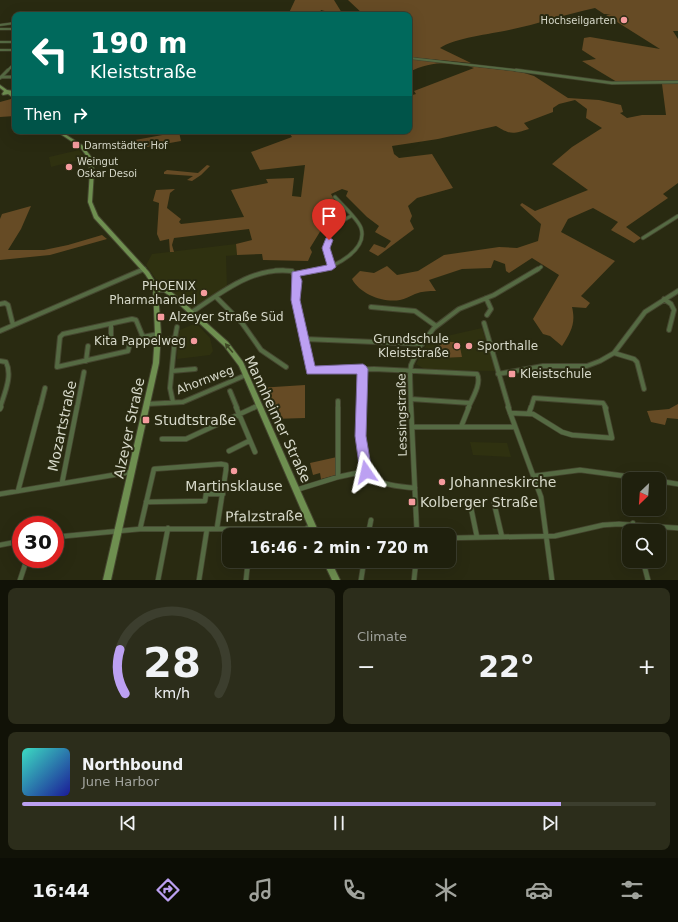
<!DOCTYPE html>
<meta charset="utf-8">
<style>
:root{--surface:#1f200d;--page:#2c2d1b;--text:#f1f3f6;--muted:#a1a39d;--line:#3c3e2e;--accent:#bca0f2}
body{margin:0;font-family:"DejaVu Sans",sans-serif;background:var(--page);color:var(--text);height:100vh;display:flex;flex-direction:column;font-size:15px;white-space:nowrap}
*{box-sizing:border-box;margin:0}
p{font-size:13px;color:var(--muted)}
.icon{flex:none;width:22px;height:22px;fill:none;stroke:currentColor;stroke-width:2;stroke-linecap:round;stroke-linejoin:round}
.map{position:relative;height:580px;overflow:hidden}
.side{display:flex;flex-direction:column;gap:8px;padding:8px;background:#111207;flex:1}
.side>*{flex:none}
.hud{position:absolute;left:12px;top:12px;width:400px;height:122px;border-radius:8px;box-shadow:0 4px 16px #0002,0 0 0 1px var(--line);background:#00695c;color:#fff;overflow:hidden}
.needle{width:26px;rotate:205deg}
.buttons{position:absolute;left:622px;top:472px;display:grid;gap:8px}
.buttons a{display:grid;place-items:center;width:44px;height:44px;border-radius:8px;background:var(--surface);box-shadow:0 4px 16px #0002,0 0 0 1px var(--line);font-size:20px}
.speed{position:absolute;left:12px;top:516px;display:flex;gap:8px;font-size:20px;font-weight:700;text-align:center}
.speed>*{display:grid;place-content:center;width:52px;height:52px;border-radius:50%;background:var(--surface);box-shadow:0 4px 16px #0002,0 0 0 1px var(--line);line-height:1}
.speed .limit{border:6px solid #d22;background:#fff;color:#111}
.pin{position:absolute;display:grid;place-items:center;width:34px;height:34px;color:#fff;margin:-41px -17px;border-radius:50% 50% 50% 0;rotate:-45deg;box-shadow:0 0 4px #0007}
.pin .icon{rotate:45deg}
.me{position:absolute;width:44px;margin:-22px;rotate:349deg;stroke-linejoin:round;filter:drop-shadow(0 0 3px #0008)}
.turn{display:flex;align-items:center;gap:14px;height:84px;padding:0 12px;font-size:18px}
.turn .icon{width:52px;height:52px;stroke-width:2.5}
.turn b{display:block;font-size:28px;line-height:34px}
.then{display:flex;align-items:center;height:38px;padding:0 12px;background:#0003;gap:8px;font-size:15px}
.big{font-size:30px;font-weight:800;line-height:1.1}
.side .widget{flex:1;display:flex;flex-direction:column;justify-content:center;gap:6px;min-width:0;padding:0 14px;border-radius:8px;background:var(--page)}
.side .dial{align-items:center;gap:0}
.dial svg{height:104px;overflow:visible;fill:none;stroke:var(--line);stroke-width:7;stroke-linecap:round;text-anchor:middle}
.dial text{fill:var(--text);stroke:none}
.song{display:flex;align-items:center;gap:12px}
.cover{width:48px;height:48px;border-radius:6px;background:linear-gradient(135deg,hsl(170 70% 55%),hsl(240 70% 35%))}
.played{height:4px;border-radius:2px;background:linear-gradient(90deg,var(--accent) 85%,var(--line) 85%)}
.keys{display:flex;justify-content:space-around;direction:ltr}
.heat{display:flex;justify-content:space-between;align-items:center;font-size:22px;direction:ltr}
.side .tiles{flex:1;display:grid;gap:8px;grid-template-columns:1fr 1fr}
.widget:last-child{grid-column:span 2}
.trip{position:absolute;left:222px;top:528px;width:234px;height:40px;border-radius:8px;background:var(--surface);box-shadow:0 4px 16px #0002,0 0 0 1px var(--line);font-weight:800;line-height:40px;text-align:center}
.menu{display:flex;height:64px;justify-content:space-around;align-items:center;background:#0c0d05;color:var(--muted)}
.menu .icon{width:28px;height:28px}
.menu .selected{color:var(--accent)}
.menu b{font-size:18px;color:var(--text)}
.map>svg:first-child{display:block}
</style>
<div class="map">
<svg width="678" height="580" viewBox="0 0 678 580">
<rect width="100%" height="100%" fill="#292a11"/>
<path fill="#2f3110" d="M79,150l7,8 -35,9 -2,-10z
M236,244l1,11 -11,1 1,32 -34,23 -33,-26 -14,-20 6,-11z
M196,323l14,15 3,13 -3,4 -33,4 1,-26h2v-3z
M482,328l14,43 -70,-1 -10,-6 13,-24z
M470,442l37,1 4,14 -38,-2z"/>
<path fill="#664b25" d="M295,0h39l8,13 -11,2 1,-2 -11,-3 -2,5h-31z
M348,0h330v31h-5l5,8v42l-61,1 -35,-21 14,-2 -14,-9 2,-12 6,-1 70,12 -54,-34 5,-1h-7l-9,-6c-29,6 -57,16 -86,22 -18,4 -55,8 -69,18l31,15 -62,-6v-42h-45z
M409,59l112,13 13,4 34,22 31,2 22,5 2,7 -3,1 7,5 15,-3h24l-4,-31h16v99l-15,11 5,4 -42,29 15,11 -7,5 -23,-13 7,-8 -25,-14 -25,11 -7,13 54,29 -34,35 9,7 -4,5 -14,-1c4,16 -1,25 -10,39l-12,-10 -7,-2 -10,-15 26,-44 -27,-17 -23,15 -3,-2 -1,-7 -11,-4 -3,8 -29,1 -33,11 7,11c-7,0 -14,0 -21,3 -5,2 -10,5 -15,6 -17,3 -40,-6 -48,-21l8,-8 14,2 13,-7 10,9 21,-4 26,-16 55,-8 18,1 21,-7 3,-17 -21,-19 2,-2 13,8 53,-21 -36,-26 20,-17 30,-19 -16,-10 1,-9 -12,-9 -16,4 -6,4v4l-29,11 5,6c-16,5 -18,6 -33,-3l-58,13 -46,7 2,8 5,4 33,-4 21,34 -36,10 -9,8 4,10 -2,5 4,8 -36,27 -9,-5 5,-7 11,4 6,-7 -16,-9 4,-6 -12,-9 -21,-21 2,-5 -6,-2 -11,5 6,10 -27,44 2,4 -4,9 -45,-1 -1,-6 -25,1 -1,-11 16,-4 -3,-11 -75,9 -2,7 2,7h-4l-1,-13 -9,2 -3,-7 2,-31 -6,-2 3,-11 19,-1 -5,4 -3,15 14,11 -2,3 2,2 63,-7 -13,-27 37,-7 -2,-4 28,-1 -2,18 9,1 4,-32 -45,5 -9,-18 41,-15 -4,-6h121v-35l7,-2 -2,-3 60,-23c-21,-8 -45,-6 -65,4z
M11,99l4,3v14l-15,1v-15z
M179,132l2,9 -45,8 -1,-9z
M207,165l3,1 -9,9 -9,6 -5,-1 6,-4 -29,-2v-2l3,-2 31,3z
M31,206l-10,23 -13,21h36l24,-5 34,-10 5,4 -57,16 -50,5v-41l2,-5z
M437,342h22l3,15 -21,1z
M305,385v33l-33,1 -14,-31z
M678,404v15l-11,-1 -2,7 -14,-3 -4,-11 22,-2z
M337,457l-1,18 -15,4 -1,-6 -7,2 -3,-12z"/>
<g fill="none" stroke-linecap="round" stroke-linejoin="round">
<defs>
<path id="street-far4" d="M0,25l15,-2
M0,29h15
M0,42h15
M0,50h15
M409,58l114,13
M7,71l8,-8"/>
<path id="street-far3" d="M516,70l96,13 66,-1
M2,77h13
M0,78l8,-8"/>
<path id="street-far2" d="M643,238l35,-22
M332,267c-2,-6 -6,-12 -6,-19 0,-12 14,-27 25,-32
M142,270l2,-1
M275,270h9
M318,270c17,-3 50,-20 43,-42 -3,-9 -19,-23 -26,-31
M537,270l4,-3"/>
<path id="street-far1" d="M295,274l29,-5
M216,297l26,26 19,27 25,17
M486,298l5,11 -4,6
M664,299l7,5 3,6 -5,20
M0,304l5,-1 3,2 5,20
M371,307l44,4 21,15
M192,312c30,-20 62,-46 100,-41l5,10 -1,19 14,71 64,-2 103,5c5,9 -5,25 -9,34
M132,319l4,1 7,17 -13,5 -2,9 -71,16 3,-30 3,-3z
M484,323l25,85
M111,324v16
M0,331l144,-62
M143,337l15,-3
M175,338l2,-11
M305,339l117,5
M158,341l17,-3 -5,50 3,14
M614,353l20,6 3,3 7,27
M0,361l6,1c7,14 -2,32 -6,46
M86,361l2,-15
M172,371l23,-2
M498,374l45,-8h44l13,-5 14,-8 31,-41 33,-21
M230,391l7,17
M411,399l59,4
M338,401v7
M147,404l36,-2 63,-27
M40,408l5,-20
M77,408l7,-36
M253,408l6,-3
M362,408l1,-39
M411,408l-1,-33 1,-10 9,-19 14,-18 25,-19 35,-14 44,-26
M531,408l3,-10 69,5 3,5"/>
<path id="street" d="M236,407l19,45
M338,407v70
M362,407l-1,29 5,35
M411,407l6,128
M508,407l33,90 11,83
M0,409l1,-2
M510,413l23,1 29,18 10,3 40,3 -7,-31
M529,413l2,-6
M412,427h103
M461,427l8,-20
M162,439h24l69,-32
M229,451l20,-10
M534,476l46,-6 67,9
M659,481l19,3
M62,483l15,-76
M296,490l42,-13 28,-6c13,15 30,15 49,17
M18,491l22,-84
M0,494l131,-22
M146,502l59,-1 1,-7h17
M494,503l8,34
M471,508l6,29
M633,523l2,8
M140,529l14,-60 67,-5 5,1v5l-9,58
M368,535l3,-15
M55,537l85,-8h165l7,-3
M449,538l106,-2 48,-11 16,-1 59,4
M0,545l21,-4
M643,561l5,19
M20,580l7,-21
M158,580l10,-52
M199,580l8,-51
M246,580l2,-19
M361,580l3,-19
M414,580l2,-19"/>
<path id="secondary" d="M0,85l7,5 6,1v2h-2l4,3v3l-7,-5 -5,1 -1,-1 2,-3 -4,-3z
M56,131h4l22,14 10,13 2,13 -2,31 6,14 51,56 8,13 1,3 9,1 7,5 54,48 15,20 77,173h-8l-73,-169 -15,-20 -54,-50 -6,-4h-6l3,42 -2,29 -48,217h-8l50,-217 2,-29 -2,-48 -8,-12 -51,-56 -6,-16 2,-31 -2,-13 -8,-11z
M323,561h8l9,19h-8z"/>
</defs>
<use href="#street-far4" stroke="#45462f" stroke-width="3"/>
<use href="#street-far3" stroke="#45462f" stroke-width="4"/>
<use href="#street-far2" stroke="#45462f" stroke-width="4.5"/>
<use href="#street-far1" stroke="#45462f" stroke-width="6"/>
<use href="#street" stroke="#45462f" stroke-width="6"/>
<use href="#secondary" stroke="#45462f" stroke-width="2"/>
<use href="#street-far4" stroke="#556a43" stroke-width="2"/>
<use href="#street-far3" stroke="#556a43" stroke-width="2.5"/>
<use href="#street-far2" stroke="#556a43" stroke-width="3"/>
<use href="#street-far1" stroke="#556a43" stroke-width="4"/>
<use href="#street" stroke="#556a43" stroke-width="4.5"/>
<use href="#secondary" fill="#6e8f50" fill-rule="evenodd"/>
</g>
<defs><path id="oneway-solid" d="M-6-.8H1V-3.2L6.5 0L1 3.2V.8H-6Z"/></defs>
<use fill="#3e4824" href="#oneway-solid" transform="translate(229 348) rotate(-130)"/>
<path fill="#bca0f2" stroke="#7a689d" d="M329,237l4,3 -3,8 6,19 -4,3 -32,6 2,5 -2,19 15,66 48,-2 3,2 2,3 -2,67 6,36 -1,4 -5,1 -4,-1 -2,-4 -5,-36 2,-62h-50l-16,-74 1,-28 35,-7 -5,-17 4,-10z"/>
<g fill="#f59b9e" stroke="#292a11" stroke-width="1.5">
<circle cx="624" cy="20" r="4"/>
<rect x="72" y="141" width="8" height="8" rx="2"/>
<circle cx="69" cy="167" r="4"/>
<circle cx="204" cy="293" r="4"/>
<rect x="157" y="313" width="8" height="8" rx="2"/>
<circle cx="194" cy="341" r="4"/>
<circle cx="457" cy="346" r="4"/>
<circle cx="469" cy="346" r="4"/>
<rect x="508" y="370" width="8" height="8" rx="2"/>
<rect x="142" y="416" width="8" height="8" rx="2"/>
<circle cx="234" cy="471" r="4"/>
<circle cx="442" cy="482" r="4"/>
<rect x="408" y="498" width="8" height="8" rx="2"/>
</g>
<g text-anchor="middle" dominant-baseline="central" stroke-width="4" stroke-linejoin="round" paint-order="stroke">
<g font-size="10" fill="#d7d9ca" stroke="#292a11" text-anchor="start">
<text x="616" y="20" text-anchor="end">Hochseilgarten</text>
<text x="84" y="145">Darmstädter Hof</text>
<text x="77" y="161">Weingut<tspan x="77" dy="12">Oskar Desoi</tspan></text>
</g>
<g font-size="12" fill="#d7d9ca" stroke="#292a11" text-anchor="end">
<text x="196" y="286">PHOENIX<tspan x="196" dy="14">Pharmahandel</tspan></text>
<text x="169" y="317" text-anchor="start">Alzeyer Straße Süd</text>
<text x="449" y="339">Grundschule<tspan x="449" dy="14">Kleiststraße</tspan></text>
<text x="186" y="341">Kita Pappelweg</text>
<text x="477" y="346" text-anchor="start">Sporthalle</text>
<text x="520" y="374" text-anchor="start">Kleistschule</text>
</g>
<g font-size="12" fill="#d7d9ca" stroke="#292a11">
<text transform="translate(205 380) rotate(-21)">Ahornweg</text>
<text transform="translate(402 415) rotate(-91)">Lessingstraße</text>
</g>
<g font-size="14" fill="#d7d9ca" stroke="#292a11">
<text transform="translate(278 419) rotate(65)">Mannheimer Straße</text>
<text transform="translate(62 426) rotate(-78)">Mozartstraße</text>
<text transform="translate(129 428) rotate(-78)">Alzeyer Straße</text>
<text transform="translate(264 516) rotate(-1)">Pfalzstraße</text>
</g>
<g font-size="14" fill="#d7d9ca" stroke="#292a11" text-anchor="start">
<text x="154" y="420">Studtstraße</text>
<text x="450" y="482">Johanneskirche</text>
<text x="234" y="486" text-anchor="middle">Martinsklause</text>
<text x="420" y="502">Kolberger Straße</text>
</g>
</g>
</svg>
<div class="buttons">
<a><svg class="needle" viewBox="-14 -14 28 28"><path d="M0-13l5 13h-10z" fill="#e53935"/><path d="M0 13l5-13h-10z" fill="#a1a39d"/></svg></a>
<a><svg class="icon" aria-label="search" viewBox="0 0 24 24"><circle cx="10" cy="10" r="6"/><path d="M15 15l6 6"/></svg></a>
</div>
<div class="speed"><div class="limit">30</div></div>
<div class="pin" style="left:329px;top:240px;background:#d93025"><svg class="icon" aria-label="arrive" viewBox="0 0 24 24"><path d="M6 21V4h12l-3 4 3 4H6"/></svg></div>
<svg class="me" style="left:366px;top:472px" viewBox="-20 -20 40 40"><path d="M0-17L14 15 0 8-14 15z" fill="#bca0f2" stroke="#fff" stroke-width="4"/></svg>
<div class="trip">16:46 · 2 min · 720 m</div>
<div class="hud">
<div class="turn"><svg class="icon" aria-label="left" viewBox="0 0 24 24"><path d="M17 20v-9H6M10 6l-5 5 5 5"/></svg><div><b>190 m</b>Kleiststraße</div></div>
<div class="then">Then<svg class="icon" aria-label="right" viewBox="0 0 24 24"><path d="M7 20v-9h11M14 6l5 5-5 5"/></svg></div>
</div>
</div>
<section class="side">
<div class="tiles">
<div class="widget dial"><svg viewBox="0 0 100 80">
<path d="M14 69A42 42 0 1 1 86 69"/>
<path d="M14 69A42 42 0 0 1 10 35" stroke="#bca0f2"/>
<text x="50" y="56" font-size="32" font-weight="700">28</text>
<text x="50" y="72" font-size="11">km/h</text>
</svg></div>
<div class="widget"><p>Climate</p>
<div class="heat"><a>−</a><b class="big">22°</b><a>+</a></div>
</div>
<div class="widget">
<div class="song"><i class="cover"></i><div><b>Northbound</b><p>June Harbor</p></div></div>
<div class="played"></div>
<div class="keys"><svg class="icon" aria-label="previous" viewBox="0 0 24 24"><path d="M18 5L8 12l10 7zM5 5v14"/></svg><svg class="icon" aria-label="pause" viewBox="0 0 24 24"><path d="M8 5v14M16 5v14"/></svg><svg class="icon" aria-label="next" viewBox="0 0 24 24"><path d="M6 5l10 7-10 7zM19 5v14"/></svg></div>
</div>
</div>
</section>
<nav class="menu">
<b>16:44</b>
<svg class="icon selected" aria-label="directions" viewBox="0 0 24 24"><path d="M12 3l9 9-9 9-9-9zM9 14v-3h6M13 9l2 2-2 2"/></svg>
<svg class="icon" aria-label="music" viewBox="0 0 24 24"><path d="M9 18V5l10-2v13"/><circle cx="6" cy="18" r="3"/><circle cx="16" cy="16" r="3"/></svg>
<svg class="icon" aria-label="phone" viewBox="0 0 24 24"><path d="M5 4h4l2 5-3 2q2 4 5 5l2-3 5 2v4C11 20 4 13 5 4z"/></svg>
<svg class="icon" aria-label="climate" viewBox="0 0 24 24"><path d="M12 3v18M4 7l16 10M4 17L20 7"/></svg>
<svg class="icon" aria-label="car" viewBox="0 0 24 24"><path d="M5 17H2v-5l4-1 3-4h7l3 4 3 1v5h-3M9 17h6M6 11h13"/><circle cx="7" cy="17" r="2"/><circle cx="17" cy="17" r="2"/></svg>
<svg class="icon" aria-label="filters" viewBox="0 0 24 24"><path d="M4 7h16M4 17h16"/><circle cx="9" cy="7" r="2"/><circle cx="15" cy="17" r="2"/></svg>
</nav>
